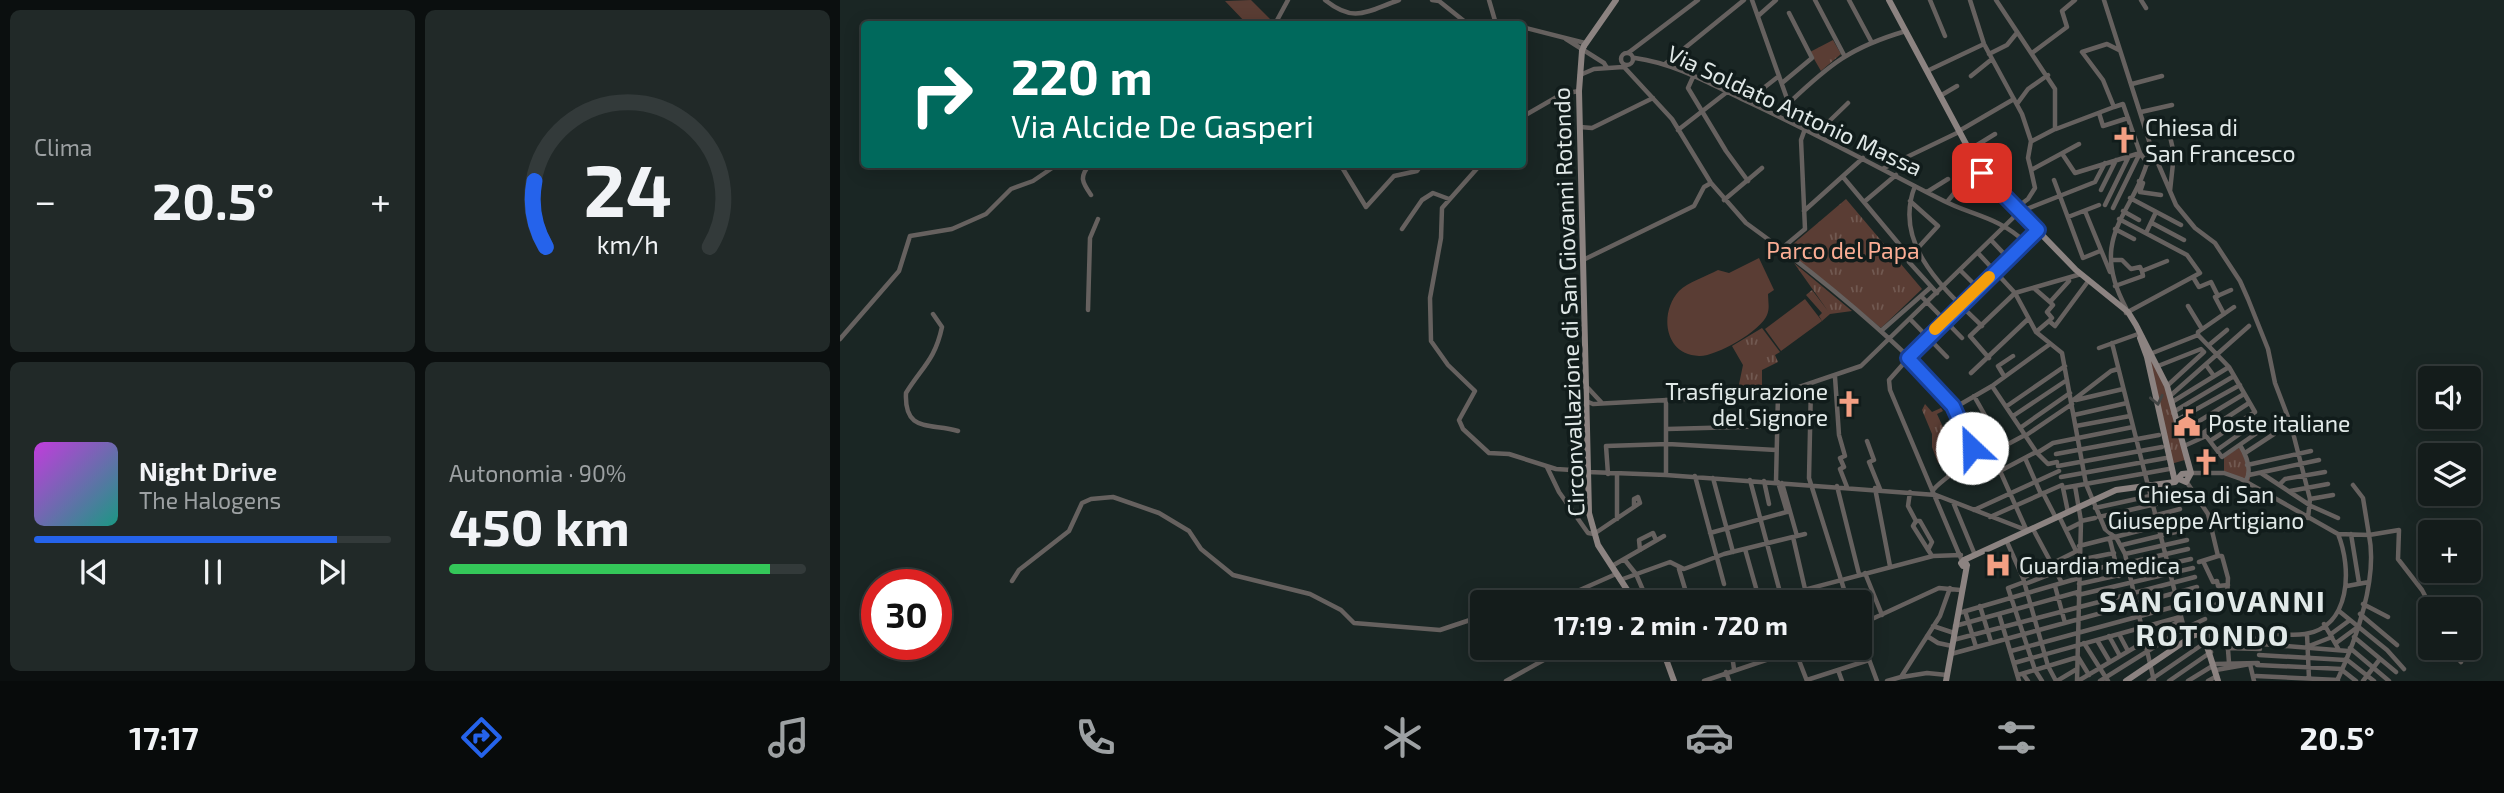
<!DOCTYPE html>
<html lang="it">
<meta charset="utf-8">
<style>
:root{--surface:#141c1b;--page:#212928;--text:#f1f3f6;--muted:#9da1a3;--line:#333a3a;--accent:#2563eb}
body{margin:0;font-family:"Exo 2",sans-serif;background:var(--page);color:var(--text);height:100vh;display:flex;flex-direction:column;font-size:26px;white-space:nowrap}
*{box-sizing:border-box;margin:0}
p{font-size:23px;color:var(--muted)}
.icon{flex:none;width:38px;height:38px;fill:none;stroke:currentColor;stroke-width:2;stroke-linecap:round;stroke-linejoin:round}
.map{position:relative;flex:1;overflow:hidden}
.drawer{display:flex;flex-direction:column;gap:10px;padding:10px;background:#0b0f0f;width:840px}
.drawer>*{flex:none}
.hud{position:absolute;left:21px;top:21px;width:665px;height:147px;border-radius:7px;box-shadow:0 4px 18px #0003,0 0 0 2px var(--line);background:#00695c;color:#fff;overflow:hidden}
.tools{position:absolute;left:1578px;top:366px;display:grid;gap:14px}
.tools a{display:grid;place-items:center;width:63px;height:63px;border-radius:7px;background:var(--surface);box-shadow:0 4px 18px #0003,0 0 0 2px var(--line);font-size:35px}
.speed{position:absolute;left:21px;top:569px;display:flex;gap:14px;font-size:35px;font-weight:700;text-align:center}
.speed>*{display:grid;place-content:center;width:91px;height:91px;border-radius:50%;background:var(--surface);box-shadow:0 4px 18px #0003,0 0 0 2px var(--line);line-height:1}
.speed .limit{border:10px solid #d22;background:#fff;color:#111}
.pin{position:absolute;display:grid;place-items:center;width:60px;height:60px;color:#fff;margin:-30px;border-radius:14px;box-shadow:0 4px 10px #0006}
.me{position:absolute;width:77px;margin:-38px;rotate:336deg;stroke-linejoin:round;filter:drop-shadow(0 0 5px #0008)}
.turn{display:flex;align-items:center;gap:24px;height:147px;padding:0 35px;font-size:32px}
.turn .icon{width:91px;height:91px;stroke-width:2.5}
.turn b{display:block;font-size:49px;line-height:60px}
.big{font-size:52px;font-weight:700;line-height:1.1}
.drawer .widget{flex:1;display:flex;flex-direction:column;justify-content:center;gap:10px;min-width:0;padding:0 24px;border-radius:10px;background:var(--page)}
.drawer .dial{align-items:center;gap:0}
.dial svg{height:182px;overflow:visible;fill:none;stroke:var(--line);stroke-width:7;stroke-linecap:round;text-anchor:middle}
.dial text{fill:var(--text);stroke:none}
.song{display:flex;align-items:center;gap:21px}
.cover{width:84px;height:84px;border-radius:10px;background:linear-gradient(135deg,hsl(290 70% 55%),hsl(170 70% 35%))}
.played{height:7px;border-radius:4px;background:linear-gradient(90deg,var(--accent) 85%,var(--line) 85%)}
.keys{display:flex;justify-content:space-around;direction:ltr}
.heat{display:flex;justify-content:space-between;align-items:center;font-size:38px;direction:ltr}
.charge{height:10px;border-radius:5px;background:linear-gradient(90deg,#34c759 90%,var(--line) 0)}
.drawer .tiles{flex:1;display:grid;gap:10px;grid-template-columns:repeat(2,1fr)}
.trip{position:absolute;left:630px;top:590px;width:402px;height:70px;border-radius:7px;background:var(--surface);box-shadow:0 4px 18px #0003,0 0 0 2px var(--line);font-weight:700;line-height:70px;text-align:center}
.tabs{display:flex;height:112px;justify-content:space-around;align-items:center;background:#080b0b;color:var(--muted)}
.tabs .icon{width:49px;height:49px}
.tabs .selected{color:var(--accent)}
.tabs b{font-size:32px;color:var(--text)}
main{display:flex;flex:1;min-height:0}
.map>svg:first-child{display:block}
</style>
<main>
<section class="drawer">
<div class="tiles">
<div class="widget"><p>Clima</p>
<div class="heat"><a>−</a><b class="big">20.5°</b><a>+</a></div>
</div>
<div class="widget dial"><svg viewBox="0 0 100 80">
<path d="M14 69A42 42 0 1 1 86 69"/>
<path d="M14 69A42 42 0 0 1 9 40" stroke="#2563eb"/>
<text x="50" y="56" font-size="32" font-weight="700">24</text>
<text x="50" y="72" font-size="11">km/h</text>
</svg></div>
<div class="widget">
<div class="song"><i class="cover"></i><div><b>Night Drive</b><p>The Halogens</p></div></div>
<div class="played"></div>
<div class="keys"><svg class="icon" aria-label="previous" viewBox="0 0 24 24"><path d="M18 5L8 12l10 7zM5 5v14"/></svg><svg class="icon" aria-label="pause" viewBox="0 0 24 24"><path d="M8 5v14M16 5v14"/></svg><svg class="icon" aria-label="next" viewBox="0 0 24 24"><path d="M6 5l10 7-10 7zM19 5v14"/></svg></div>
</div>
<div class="widget"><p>Autonomia · 90%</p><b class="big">450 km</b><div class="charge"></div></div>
</div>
</section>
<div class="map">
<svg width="1664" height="681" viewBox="0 0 1664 681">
<defs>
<pattern id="grass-tufts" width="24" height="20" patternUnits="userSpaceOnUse" patternTransform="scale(1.75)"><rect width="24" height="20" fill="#5a3d34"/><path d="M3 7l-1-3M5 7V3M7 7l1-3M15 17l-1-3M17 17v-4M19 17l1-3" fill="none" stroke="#715951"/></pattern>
</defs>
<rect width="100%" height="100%" fill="#1a2624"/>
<path fill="url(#grass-tufts)" d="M993,40l8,14 -20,17 -11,-19z
M1006,199l76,90 -41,39 -95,-78z
M954,263l58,48 -22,3 -8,7 -3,-5 3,-3 -16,-18 6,-5 16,21z
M922,328l18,24 -5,3 3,7 -16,8v23l-25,1 6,-29 -11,-19z
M1314,356l13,30 21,73 -17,5 -24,-107z
M1085,404l7,8 9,-4 2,3 -6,3 11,24 -5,3 2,19 -7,3 -6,-16v-13l-10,-24z
M1402,446l9,28 -2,9 -25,-10v-16z"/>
<path fill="#5a3d34" d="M411,0l19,19 -6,5h-17l-22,-23z
M919,258l15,32 -6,4c0,7 2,14 -1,21 -6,16 -52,42 -68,41 -35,-1 -40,-43 -20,-65 9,-9 28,-15 39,-21l11,3z
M965,299l17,22 -41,30 -16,-22z"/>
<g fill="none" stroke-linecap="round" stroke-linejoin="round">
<path stroke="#66615f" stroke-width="4.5" d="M485,0c30,24 42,11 74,0
M592,0l7,1 25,20 37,3
M649,0l7,24
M912,0l44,124
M975,0l29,55
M1009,0l22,41
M1090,0l15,36
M1130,0l14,44 38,70 9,27 -3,17 3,12
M1156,0l59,89v40l-23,12
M1264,0l47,147c-12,66 -66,85 -25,161
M1301,0l5,8
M918,16l18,-16
M435,24l13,-24
M682,27l63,16
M726,39l38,24 3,5
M781 59a6 6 0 1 1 12 0a6 6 0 1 1-12 0Z
M788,53l70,-53
M1192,53l35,-26 -5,-16 13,-11
M1149,54l18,-9 9,-11
M795,58c38,5 74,25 109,42 67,31 131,66 196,99 32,17 57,17 85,43
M825,64l79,-64
M784,67l48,52 39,64 35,40c47,34 224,168 226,224 1,16 -28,30 -38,42
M1087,71l57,-27
M740,75l14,-6 29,-2
M1131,76l21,-17
M853,77l-5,11 38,63 22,30
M942,83l30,-25 -23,-45
M1292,84l30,-8
M1100,96l17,-10
M907,101l32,-25
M949,103c41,-39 62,-56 117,-72
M1177,104l11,-15 20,-14
M1301,112l31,-7
M1259,113l4,13 25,-8
M682,117l40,-23 17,-3
M1327,123l7,31 -4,37
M740,127l12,1 61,-30
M1216,129l58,-22
M838,130l49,-38
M1119,131l55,-32
M976,134l32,-31
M1311,147l25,58 19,23 20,15 25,38 8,18 20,50 7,34 16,42 19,74 -2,19
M1129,150l26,-16
M1223,155l12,18 65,-20 8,11
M250,164c-11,13 -8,18 1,31
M500,164l26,43 28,-31 23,-5 5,-7
M641,164l-39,44 -1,30 -11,60 1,43 17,24 27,26 -16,29 4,9 26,24 20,1 47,15 32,2
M1044,168l75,-36
M1003,177l61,73 13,-1 21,-23 -28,-25
M1214,180l29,78 17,-7
M1299,181l4,2 -3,9 21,3
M1075,186c-23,58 29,103 67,140
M1261,190l15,-30
M1087,192l21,-13
M1290,198l51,27
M884,200l38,-32
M1024,202l32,-27
M1107,202l17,-21 17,-9
M1265,205l24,-49
M1176,208l12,-9 7,-11 -4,-18 48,-26
M1273,208l27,-55 -17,-49 -9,3 -11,-27 -21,-28 25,-8 12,6
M964,211l59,-53
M1245,211l25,61
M1283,211l16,9
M1228,217l31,-12
M1279,219l68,36 13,18 -74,40
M1312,223l32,17
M562,229l20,-29 11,-7 16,6
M1275,229l19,10
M1306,233l10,-21
M1151,240l17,18
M941,249l24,-20 -4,-89 4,-11
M1138,253l37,40 21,39 26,21 24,131 19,45 12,10 8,15 29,127
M1078,255l-9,7 28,31
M743,260l111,-54 10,-19 7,-4
M1271,260h11l9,9 9,-2 2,4 25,-10
M1120,270l18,18
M1353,277l6,10 12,-5 7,14
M1275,286l28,-10 -1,-5
M1195,289l15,13 19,-21
M1175,293l66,-19
M1081,296l41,42
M1348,306l14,23
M248,310l2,-72 8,-19
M93,314l9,13c-7,33 -20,40 -36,66 -2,40 24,30 52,38
M1384,314l-9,-17 16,-7
M1070,319l37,38
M1209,321l3,-3 -5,-6 6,-7 -3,-3
M1041,331l50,-44
M1196,332l13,-11 6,5 34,-46
M1358,335l31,32 26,45 -45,29
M0,339l59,-68 11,-35 42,-7 34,-15 25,-25 22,-8 25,-17
M1272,343l75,297
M1369,345l18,-15
M1259,348l39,-14 4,2
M1310,354l48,-19v-3l36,-25
M1149,358l-19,-22 45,-43
M1366,365l8,11
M1318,366l43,-17 3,3
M1131,373l56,-53
M1164,376l-6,-10 15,-10
M995,377l4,58 6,21 -5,2 4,9 -4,2 7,18
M971,385l-2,93 39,124
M1152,386l45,67 11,11 9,-2
M1327,386l37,-34
M748,388l13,14
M1134,396l29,51
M1330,396l79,-70
M1236,400l47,-11
M746,401l7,3 185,-10 83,-28 158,-154 76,-30 10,-19
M1232,401l39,-30 7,-2
M1332,402l57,-35
M1167,406l58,-40
M1114,408l38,-22 58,-42
M1335,411l59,-35
M1234,415l53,-12
M1173,416l54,-36
M1337,420l63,-35
M1236,426l54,-10
M1180,428l50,-35
M827,429l110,-3
M1341,432l63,-38
M1185,436l47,-32
M1366,436l-3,-3 46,-30
M1027,441l7,19 -5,2 11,27
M1400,445c6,10 12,25 6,36
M1344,446l22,-10 16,21 42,-29
M1377,450l41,-29
M1152,453l34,76
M1197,453l16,-10 80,-16
M1405,453l29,-19
M1216,454l103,-19
M1130,456l12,2 43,-23
M1185,458l16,36
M1407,465l64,-14
M1218,466l104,-19
M707,467l12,25 29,41 6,1 40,-27 6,-4 -2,-6 -4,2v8
M1160,471l36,-19
M748,472l78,3 270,20 90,35
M1351,473h33l17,6 97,55c14,34 13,93 -33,100 -13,2 -27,0 -39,-1l-6,6 -54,-3
M1421,473l50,33 27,12
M768,474l-2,-28 62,-2 108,6
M826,475v-75
M1409,475l70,-15
M855,476l29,108
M1221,477l105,-19
M873,478l20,74
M910,480l31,116
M924,481l5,23
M1346,481l22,33 10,42h4l6,22 -1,23 -24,8
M936,482l2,-88
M938,482l9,30
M942,483l15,53
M1439,485l6,-6 40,-7
M1513,485l10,13 6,37 30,-5 -1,29 24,31 10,19
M997,486l22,88
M1235,486l6,35 -4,160
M1035,488l15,78
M1223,488l106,-19
M1223,488l5,24
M1450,491l38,-7
M1070,492l-2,14 8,15 -3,5 19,30
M1203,493l13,25
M1470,499l23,-4
M1113,502l22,53
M1255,508l69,-15
M1134,510l85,-39
M1219,516l17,35
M1150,517l72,-32
M1259,517l79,-18
M777,519v-45
M1076,521h4l12,21 -4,8
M1241,521l14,-3
M1266,528l74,-19
M1193,529l29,54
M1226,530l14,-7
M870,533l80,-22
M1511,534l8,49
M953,537l12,52
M1270,540l9,36
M1167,542l16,36 25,88 8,15
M1282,545l62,-15
M1239,546l103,-26
M905,549l15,53
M800,550l-1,-10 14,-7 3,7
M1285,554l62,-14
M784,559l12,15 10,23 15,-2 5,7
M1239,560l35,-7
M1122,561l-72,-171 -1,-10 39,-44 109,-106
M1363,561l10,21 4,-1 1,5 10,-1
M1359,562l19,-6
M1287,563l61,-14
M772,566l52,-30
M839,569l10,33
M1025,573l17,42
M1239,573l37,-9
M1183,578l56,-28
M780,580l50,-18 14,7 40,-15 81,-20
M172,581l7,-11 50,-39 13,-28 9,-4 22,-2 46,16 30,18 12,18 32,26 77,19 31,16 13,13 86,7 42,-14
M1184,582l-16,6 27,82 7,11
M1185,584l54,-21
M1239,584l112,-25
M1215,586l10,37
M1507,586l22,-4
M961,591l4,11
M1238,595l115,-27
M672,602l61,-9 43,-19
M918,602l175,-46 28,-1
M1523,604l25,13
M1140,606l11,36
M1125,611l11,36
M1499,611l48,39 17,19
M1119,613l120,-35
M1159,614l20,67
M1520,614l37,31
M1032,619l67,-31 21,2
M1484,624l15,26
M1093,626l21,7
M1115,626l123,-34
M1279,634l9,17
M1467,634l2,45
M1491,634l19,-14
M1020,635l17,46
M1087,636l11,7 14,3
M1269,636l11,20
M1387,636l2,27
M1514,637l42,35
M1113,640l242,-63
M1257,640l13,22
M1244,643l24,38
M1496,643l19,-14
M1421,644l87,7
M1469,646l23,-9
M891,648l3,21
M924,648l3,11
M1387,648l33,1
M1510,648l39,33
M1608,648l13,14
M955,650l12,31
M1171,651l166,-45
M1111,654l246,-67
M1419,655l86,5
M1506,659l28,22
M1174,663l166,-46
M1375,664l43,-1
M1417,665l85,4
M998,670l4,11
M1376,670l34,-6 4,17
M1502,670l14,11
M886,672l3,9
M1183,674l5,7
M1178,675l60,-18 11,18
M1416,676l82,4
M1062,677l25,-4 20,2
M967,680l62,-20
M666,681l45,-25 36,-1 23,-7
M864,681l98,-33
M1047,681l14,-4 39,-61 10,-28
M1217,681l20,-12
M1238,681l103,-61
M1260,681l83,-52 22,-10
M1309,681l57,-39
M1329,681l42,-29
M1348,681l26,-16
M1368,681l9,-5
M1497,681c19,-41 41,-102 32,-146l-31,-1
M1523,681l17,-22"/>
<path stroke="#8c8381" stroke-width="6" d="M1049,0l92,172 95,98 52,42 8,13 31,61 24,87 -5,9 -7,-3
M744,46l32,-46
M742,51l-3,40 10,422 9,32 37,57
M1300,338l7,19 28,125
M1124,560l152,-70 59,-8 7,-8 9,-1
M1124,560l3,5 -4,1 -2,-3z
M822,648l12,33
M1106,681l21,-116
M1286,681l68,-46 9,-1 15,47"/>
<path stroke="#8c8381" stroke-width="6" d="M742,51l2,-5"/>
</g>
<defs><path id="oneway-chevron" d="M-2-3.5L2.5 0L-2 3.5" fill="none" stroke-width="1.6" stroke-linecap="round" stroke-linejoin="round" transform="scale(1.75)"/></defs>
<use stroke="#424544" href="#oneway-chevron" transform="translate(1317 400) rotate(78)"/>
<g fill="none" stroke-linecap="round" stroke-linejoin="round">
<defs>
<path id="route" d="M1132,448l-19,-42 -45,-48 130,-128 -56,-57"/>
</defs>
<use href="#route" stroke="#184099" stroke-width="18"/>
<use href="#route" stroke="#2563eb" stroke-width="12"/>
<path stroke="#f59e0b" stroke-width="12" d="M1095,329l54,-52"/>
</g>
<defs>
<symbol id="church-bare" viewBox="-9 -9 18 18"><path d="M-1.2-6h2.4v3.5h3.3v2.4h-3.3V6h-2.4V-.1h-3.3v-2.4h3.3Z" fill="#f39f83" stroke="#111c1b" stroke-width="2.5" paint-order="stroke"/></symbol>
<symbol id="civic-bare" viewBox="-9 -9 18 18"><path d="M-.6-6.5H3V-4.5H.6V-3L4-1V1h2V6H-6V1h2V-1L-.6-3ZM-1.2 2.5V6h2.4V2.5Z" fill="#f39f83" stroke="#111c1b" stroke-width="2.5" paint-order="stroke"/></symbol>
<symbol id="hospital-bare" viewBox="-9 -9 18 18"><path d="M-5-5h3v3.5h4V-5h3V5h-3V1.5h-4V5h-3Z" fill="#f39f83" stroke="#111c1b" stroke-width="2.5" paint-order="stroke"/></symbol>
</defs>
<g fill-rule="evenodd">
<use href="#church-bare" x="1265" y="121" width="38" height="38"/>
<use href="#church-bare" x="990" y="385" width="38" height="38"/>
<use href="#civic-bare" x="1328" y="404" width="38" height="38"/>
<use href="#church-bare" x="1347" y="443" width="38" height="38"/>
<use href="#hospital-bare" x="1139" y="546" width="38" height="38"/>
</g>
<g text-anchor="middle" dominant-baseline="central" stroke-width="7" stroke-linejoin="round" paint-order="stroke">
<g font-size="23" fill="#e1e9e8" stroke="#111c1b">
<text transform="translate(955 110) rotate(25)">Via Soldato Antonio Massa</text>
<text transform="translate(728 302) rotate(-92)">Circonvallazione di San Giovanni Rotondo</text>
</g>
<g font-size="23" fill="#e1e9e8" stroke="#111c1b" text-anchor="start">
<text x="1305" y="127">Chiesa di<tspan x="1305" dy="26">San Francesco</tspan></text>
<text x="988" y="391" text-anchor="end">Trasfigurazione<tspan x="988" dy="26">del Signore</tspan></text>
<text x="1368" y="423">Poste italiane</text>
<text x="1366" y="494" text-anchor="middle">Chiesa di San<tspan x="1366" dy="26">Giuseppe Artigiano</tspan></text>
<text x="1179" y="565">Guardia medica</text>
</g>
<g font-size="23" fill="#fbad94" stroke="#111c1b">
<text x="1003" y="250">Parco del Papa</text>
</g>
<g font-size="30" font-weight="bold" letter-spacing="2" fill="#e1e9e8" stroke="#111c1b">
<text x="1373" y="600">SAN GIOVANNI<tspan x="1373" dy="34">ROTONDO</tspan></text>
</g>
</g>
</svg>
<div class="tools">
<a><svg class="icon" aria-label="sound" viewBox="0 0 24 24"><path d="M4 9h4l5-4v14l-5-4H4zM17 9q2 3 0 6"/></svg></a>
<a><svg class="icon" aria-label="layers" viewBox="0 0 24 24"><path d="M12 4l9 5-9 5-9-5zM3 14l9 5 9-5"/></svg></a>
<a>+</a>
<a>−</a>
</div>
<div class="speed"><div class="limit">30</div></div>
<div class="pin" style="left:1142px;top:173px;background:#d93025"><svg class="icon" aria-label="arrive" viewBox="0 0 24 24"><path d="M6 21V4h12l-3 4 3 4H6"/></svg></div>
<svg class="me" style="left:1132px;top:448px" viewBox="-20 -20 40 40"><circle r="19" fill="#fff"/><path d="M0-13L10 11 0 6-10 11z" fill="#2563eb"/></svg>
<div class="trip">17:19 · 2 min · 720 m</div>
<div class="hud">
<div class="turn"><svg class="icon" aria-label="right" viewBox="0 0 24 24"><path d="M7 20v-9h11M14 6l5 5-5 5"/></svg><div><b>220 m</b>Via Alcide De Gasperi</div></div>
</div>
</div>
</main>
<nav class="tabs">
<b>17:17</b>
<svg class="icon selected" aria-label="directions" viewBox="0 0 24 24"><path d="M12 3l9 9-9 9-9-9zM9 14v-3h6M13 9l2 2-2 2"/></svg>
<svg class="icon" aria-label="music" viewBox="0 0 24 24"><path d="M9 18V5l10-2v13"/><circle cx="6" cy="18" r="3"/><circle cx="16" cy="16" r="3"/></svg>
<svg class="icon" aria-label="phone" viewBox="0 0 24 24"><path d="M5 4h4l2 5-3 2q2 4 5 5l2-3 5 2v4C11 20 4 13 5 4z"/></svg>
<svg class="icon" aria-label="climate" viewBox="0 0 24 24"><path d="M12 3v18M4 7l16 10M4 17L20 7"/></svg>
<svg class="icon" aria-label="car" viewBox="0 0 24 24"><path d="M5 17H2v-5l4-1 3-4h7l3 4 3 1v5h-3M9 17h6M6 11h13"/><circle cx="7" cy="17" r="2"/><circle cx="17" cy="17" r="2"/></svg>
<svg class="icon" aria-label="filters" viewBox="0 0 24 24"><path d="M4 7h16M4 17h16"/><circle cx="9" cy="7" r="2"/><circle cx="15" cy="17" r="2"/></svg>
<b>20.5°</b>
</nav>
